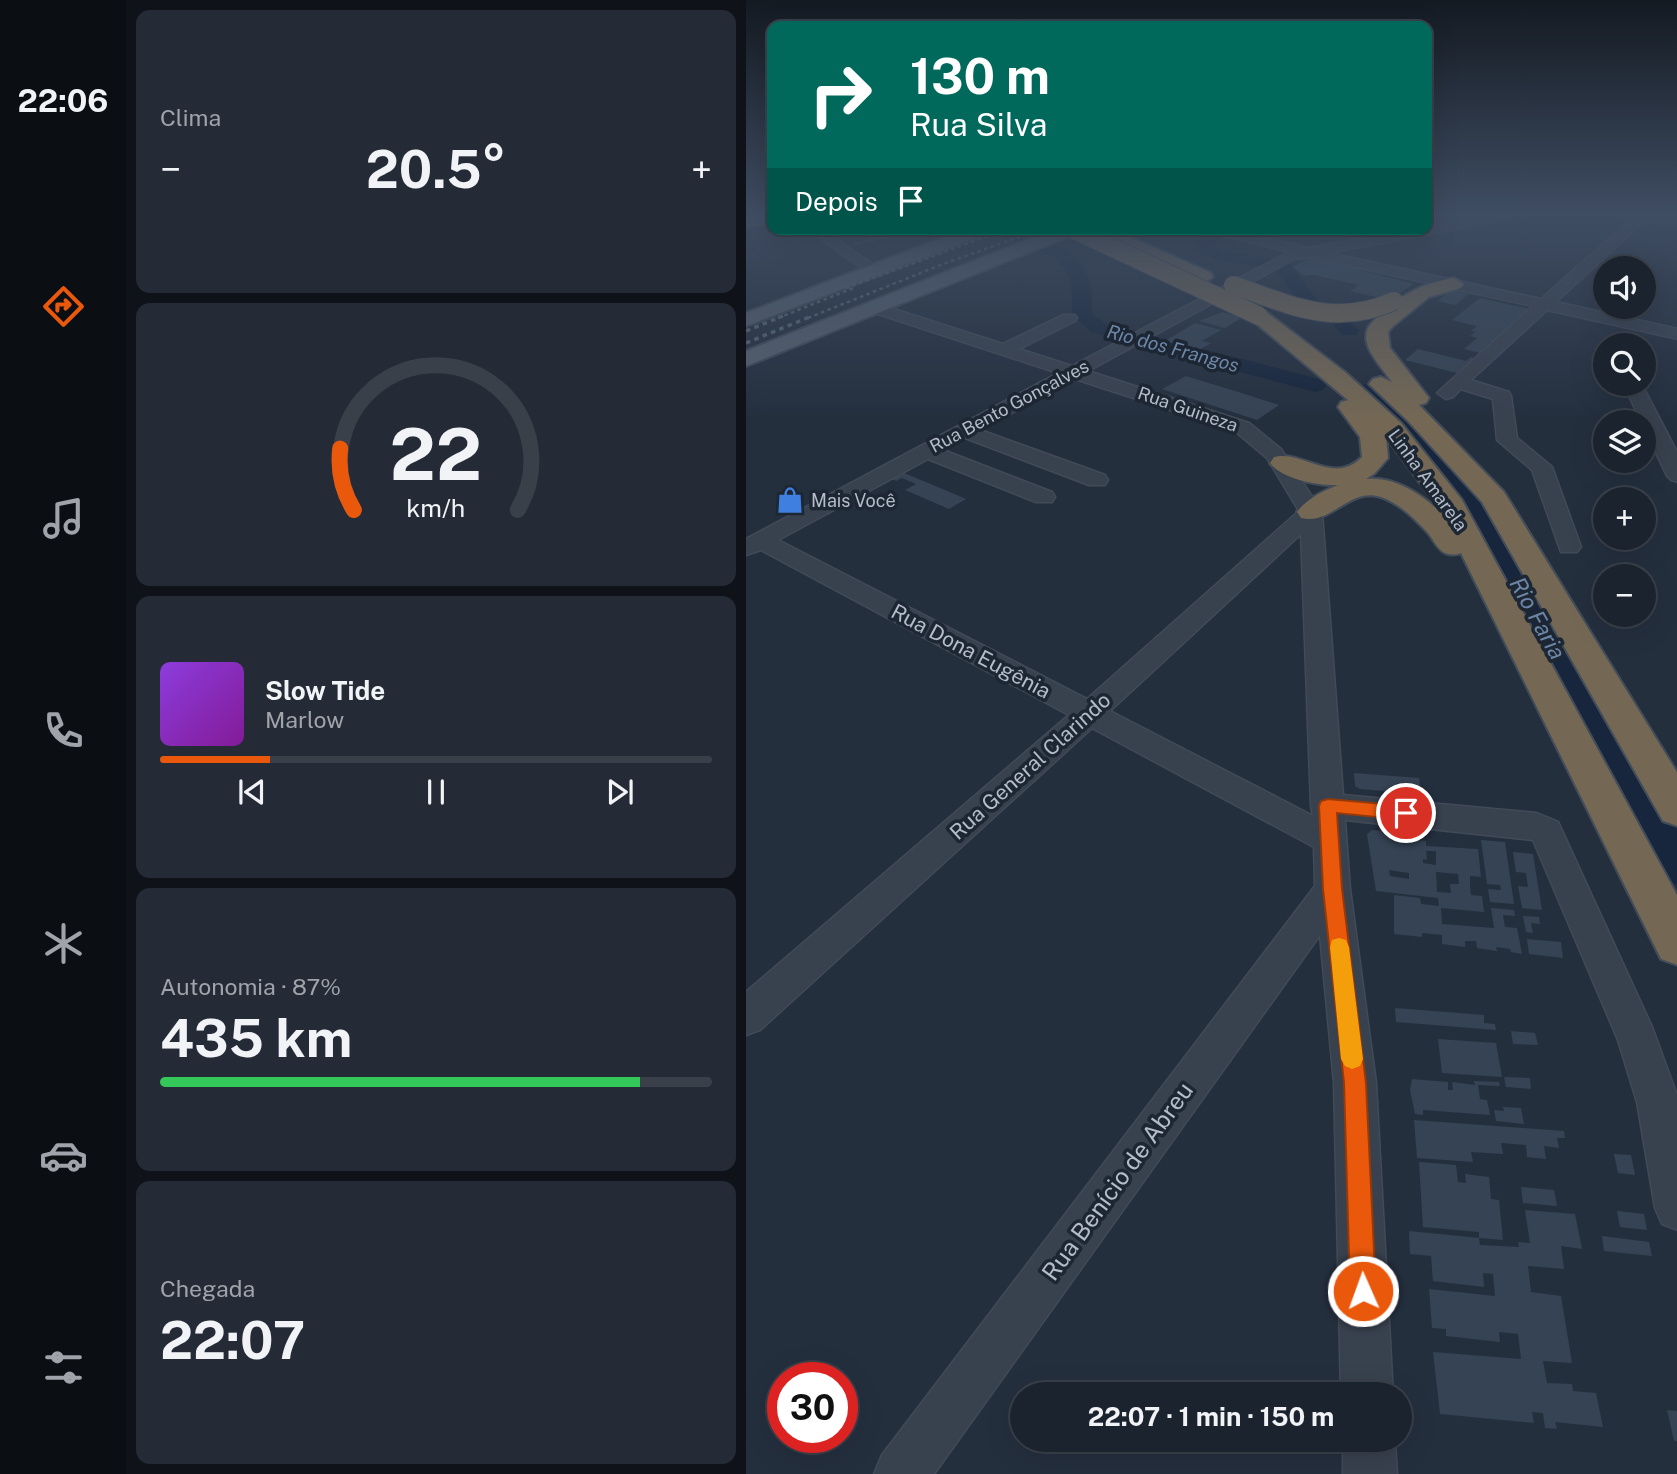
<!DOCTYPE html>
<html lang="pt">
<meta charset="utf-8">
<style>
:root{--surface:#1b232e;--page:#242b36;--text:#f1f3f6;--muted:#a0a4aa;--line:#39404a;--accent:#ea580c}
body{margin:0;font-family:"Public Sans",sans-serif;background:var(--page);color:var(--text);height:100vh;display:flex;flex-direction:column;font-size:26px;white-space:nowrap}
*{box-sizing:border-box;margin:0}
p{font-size:23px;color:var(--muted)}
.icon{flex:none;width:38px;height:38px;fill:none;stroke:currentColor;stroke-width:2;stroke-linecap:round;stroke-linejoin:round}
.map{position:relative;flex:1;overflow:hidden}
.sheet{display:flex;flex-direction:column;gap:10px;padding:10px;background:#0f1319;width:620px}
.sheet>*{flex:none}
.guide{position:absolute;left:21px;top:21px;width:665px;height:214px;border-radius:14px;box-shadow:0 7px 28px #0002,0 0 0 2px var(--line);background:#00695c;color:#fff;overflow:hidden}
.fabs{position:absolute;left:847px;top:256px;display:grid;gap:14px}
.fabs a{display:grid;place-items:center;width:63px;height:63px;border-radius:50%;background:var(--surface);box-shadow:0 7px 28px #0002,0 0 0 2px var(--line);font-size:35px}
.speed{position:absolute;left:21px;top:1362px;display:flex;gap:14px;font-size:35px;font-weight:700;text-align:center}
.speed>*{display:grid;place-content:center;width:91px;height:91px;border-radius:50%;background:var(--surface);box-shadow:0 7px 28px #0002,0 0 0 2px var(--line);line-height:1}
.speed .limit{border:10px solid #d22;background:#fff;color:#111}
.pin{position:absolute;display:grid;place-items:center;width:60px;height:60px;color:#fff;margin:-30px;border:4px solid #fff;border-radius:50%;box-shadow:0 2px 7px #0007}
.me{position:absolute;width:77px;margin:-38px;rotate:358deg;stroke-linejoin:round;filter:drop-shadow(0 0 5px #0008)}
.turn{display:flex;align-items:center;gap:24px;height:147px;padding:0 28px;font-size:32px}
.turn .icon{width:91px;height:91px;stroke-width:2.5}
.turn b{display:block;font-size:49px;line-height:60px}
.then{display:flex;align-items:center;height:66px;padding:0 28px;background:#0003;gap:14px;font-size:26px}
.big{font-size:52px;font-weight:700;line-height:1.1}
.sheet .tile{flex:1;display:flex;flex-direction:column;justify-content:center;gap:10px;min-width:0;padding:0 24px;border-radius:14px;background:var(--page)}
.sheet .dial{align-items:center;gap:0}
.dial svg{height:182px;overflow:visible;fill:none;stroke:var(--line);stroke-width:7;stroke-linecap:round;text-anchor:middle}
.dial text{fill:var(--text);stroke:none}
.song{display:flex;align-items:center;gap:21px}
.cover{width:84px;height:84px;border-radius:10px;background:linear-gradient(135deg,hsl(270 70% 55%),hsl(290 70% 35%))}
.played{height:7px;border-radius:4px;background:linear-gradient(90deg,var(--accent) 20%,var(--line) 20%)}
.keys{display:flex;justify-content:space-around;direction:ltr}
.heat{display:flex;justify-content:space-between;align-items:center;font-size:38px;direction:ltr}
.charge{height:10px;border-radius:5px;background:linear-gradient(90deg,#34c759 87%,var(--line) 0)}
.trip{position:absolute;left:264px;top:1382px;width:402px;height:70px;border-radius:35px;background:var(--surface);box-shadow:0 7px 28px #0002,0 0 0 2px var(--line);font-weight:700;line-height:70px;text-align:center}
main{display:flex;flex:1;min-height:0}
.tabs{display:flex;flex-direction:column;width:126px;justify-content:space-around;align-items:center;background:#0b0e12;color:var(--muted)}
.tabs .icon{width:49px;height:49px}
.tabs .active{color:var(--accent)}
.tabs b{font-size:32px;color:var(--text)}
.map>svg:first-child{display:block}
</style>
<main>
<nav class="tabs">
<b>22:06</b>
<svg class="icon active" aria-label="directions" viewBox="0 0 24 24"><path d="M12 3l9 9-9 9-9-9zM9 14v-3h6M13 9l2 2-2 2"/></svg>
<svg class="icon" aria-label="music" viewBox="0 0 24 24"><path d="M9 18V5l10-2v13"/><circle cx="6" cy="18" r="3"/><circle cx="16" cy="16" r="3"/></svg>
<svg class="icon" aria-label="phone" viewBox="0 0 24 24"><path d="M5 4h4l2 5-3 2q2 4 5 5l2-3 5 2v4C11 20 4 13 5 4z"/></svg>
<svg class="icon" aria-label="climate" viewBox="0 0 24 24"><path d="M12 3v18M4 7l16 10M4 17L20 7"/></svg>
<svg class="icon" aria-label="car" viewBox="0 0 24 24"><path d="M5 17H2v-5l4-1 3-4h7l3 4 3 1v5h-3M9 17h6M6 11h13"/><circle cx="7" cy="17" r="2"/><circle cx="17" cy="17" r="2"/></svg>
<svg class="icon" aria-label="filters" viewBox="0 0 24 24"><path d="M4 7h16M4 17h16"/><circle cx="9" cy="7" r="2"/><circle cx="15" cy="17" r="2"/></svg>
</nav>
<section class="sheet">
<div class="tile"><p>Clima</p>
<div class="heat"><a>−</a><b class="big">20.5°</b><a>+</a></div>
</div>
<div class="tile dial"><svg viewBox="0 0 100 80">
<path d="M14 69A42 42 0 1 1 86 69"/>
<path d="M14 69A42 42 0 0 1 8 42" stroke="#ea580c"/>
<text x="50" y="56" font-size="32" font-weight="700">22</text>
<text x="50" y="72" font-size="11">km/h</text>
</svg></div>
<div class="tile">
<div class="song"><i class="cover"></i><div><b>Slow Tide</b><p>Marlow</p></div></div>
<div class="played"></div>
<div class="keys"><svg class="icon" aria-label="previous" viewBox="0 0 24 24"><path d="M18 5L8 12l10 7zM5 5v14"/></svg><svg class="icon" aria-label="pause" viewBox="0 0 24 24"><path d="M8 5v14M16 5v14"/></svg><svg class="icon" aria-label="next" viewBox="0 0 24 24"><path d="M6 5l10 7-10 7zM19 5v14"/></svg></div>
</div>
<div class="tile"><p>Autonomia · 87%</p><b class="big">435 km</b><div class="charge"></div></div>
<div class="tile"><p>Chegada</p><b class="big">22:07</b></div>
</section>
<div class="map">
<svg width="932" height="1474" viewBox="0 0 932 1474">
<rect width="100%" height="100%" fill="#242f3e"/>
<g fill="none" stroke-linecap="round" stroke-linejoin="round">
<path fill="#17263c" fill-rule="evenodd" d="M246,229c33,0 80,13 95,46 6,12 5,26 5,39l14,10 217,56 3,5 -3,5 -8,2 -223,-60 -20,-16c2,-51 -9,-58 -55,-75 -9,-3 -19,-5 -25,-12z
M466,229h19l-18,15 8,7 66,10 31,40 -3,4h-14l-26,-36 -58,-9 -18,-7 -3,-11z
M598,320l7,2 8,9 -3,4h-14l-8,-9 3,-4z
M624,383l8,2c48,45 90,95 127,149l173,295v56l-15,-5 -186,-346 -51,-70 -67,-74 3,-5z"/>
</g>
<path fill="#364354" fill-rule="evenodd" d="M153,230l6,3 -50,13 -6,-2z
M564,257l51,11 -2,2 55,14 -25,16 -39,-9 9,-6 -45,-10 -10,1 -11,-9z
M705,290l18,4 -14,11 -18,-4z
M734,298l54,12 -50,44 -20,-5 13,-11 -7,-2 6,-4 -5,-1 6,-5 -25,-6z
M476,312l21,5 -18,11 -26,-7z
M449,323l26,7 -19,11 9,2 -12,7 -34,-9z
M672,349l48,12 5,-4 12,3 -18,15 -60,-15z
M440,376l62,19 31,10 -22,15 -95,-31z
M158,473l41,17 21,9 -17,10 -44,-19 11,-6 -14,-6 -6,3 -4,-2z
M608,773l65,5 2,16 -61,-5 -5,-3z
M626,830l18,2v4l36,5v5l52,3 3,28 -11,-1v9l1,10 11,1 2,16 -43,-4 1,16 52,4 -3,-20 23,2 1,6 -12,-1 2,12 12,1 5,26 -11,-2 -1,-3 -14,-2 1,4 -20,-3 -1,-7h-11v6l-23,-3v-9l-20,-2v4l-28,-3v-39l26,3 1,6 18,2 -1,-8 -62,-7 -9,-57zM680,851h10v14l-13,-2v-4l4,1zM643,870l20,3v6l-19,-3zM690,872l22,2 1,10h-9l1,9 -14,-1z
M735,840l24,2 9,62 -24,-2 -2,-13 13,1 -1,-5 -13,-1z
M767,852l20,2 9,56 -20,-2 -4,-22 10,1 -2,-14 -10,-1z
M777,916l16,1 1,7 -9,-1 2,10 -7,-1z
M781,939l34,3 2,16 -34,-4z
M649,1008l89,7v8l11,1 1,6 -100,-8z
M765,1031l24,2 3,12 -25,-1z
M692,1039l58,4 6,34 -60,-4z
M758,1077l26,1 1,11 -25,-2z
M666,1079l36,3v8h5l-1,-8 23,3 -1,-4 25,1 1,4 -22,-1 2,14 7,1 3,15 -67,-5v5l-8,-1 -5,-24z
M757,1107l18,1 3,16 -28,-3 -2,-11 10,1z
M668,1120l150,11 1,7h-8l2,10 -15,-2 2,13 -19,-2 -1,-12 -25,-2 2,11 -32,-2 2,10 -56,-4z
M868,1154l17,1 4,20 -17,-2z
M673,1162l37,3 2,17 8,1 -1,-9 24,3 2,22 8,1 4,40 -24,-2v-6l-56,-5z
M775,1187l33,3 3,16 -34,-3z
M779,1210l50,4 7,35 -21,-3 3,23 -36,-3 3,26 30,4 11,67 -29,-2 4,22 25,1 1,7 23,2 7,34 -48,-5 2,7 -12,-1 -2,-15 -11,-1 2,11 -94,-9 -7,-62 88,7 -3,-25 -19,-2 1,10 -54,-6v-7l-14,-1 -3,-39 66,7 -2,-22 -10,-1 1,14 -51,-6 -2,-25 -21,-2 -1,-23 70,7 1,7 39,2 -1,-5 12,1z
M871,1211l27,3 3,16 -27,-3z
M856,1236l47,6 3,14 -48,-5z
M921,1410l11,1v30h-4z"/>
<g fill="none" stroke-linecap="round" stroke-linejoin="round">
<defs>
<path id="minor" d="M755,212h27l-6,4 -193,37 212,46 91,-81 -13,-2 -2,-4h25l36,6v8l-33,-6 -89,82 122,27v10l-131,-29 -76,70 38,12 2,4 6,42 35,29 29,80 -4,5h-16l-29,-82 -35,-30 -4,-41 -32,-10 -8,8 -7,2 -9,-6 96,-87 -224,-49 -15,2 -206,112 161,52 32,26 41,63 21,283 193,18 22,9 94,205 26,71v132l-16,-6 -7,-16 -18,-106 -19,-62 -85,-200 -188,-20 5,69 26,194 17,312h-52l-7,-312 -14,-148 -386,539h-60l8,-19 433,-569 -1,-39 -222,-119 -332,302 -14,5v-43l323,-277 -308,-165 -15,5v-16l312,-166 -189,-62 -2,-3 2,-3h12l122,39 60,-29h12l2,3 -2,3 -56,28 53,17 217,-114 -92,-23h25l87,19 101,-19h17v-3zM329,379l160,52 32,27 32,53 -212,188 -309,-159 150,-81 108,43h16l3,-5 -3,-5 -109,-42 22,-12 124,47h16l3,-5 -3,-5 -125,-45zM555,534l10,272 2,10 -203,-105z
M61,229h15l60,42 -7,4 -5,-1z
M877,383h18l37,71v28l-7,-2 -4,-4z
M597,1440h52l2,34h-54z"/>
<path id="major" d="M26,212v10l-26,5v-10z
M220,229h24l-2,4 -242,93v-13z
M309,229h24l-2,4 -331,133v-15z"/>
<path id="highway" d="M343,229h23l99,44 2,4 -9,6 -7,-2z
M708,278l10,6 -3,4 -32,9 -37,30 -4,5 2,16 39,50 -3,5 -7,2 85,87 174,282v52l-15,-5 -181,-319 -74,-81 -39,-37 4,-5 8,-2 11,5c-10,-15 -34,-37 -23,-56 23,-26 50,-43 85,-48z
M513,310l7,2 79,60 56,51 61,77 216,397v68l-17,-6 -200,-406c-5,2 -10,2 -16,0 -7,-3 -12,-14 -17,-20 -13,-14 -29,-30 -47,-36 -32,-10 -50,29 -80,21l-4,-6c9,-13 26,-21 41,-27 -19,1 -57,-6 -68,-22l4,-6c30,-7 59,29 88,0l-2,-20 -22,-30 3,-5 7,-2 -96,-80 -3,-4 3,-4zM640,437l52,70 3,6c-19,-19 -47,-37 -75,-34l9,-6 13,-15z"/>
</defs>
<use href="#minor" stroke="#414a57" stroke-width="3"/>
<use href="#major" stroke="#414a57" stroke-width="4"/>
<use href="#highway" stroke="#434c59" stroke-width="4"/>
<use href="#minor" fill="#38414e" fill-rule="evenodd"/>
<use href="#major" fill="#56606e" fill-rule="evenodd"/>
<use href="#highway" fill="#746855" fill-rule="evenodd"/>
<path stroke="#5a6575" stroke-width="2.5" stroke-dasharray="3.5 3.5" stroke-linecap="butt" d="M100,288l161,-59
M32,318l78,-31
M62,318l135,-54 99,-35"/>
<path stroke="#5a6575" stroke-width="3.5" stroke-dasharray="4.5 4.5" stroke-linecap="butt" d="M0,331l37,-15
M0,343l66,-27"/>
<defs>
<path id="highway-bridge" d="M327,229l186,87
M487,285c57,20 102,43 161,16"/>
</defs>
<use href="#highway-bridge" stroke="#434c59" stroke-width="20" stroke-linecap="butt"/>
<use href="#highway-bridge" stroke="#746855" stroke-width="18"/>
</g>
<linearGradient id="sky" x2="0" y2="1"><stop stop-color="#141a22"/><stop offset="0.51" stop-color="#3f4d63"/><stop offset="1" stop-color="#3f4d63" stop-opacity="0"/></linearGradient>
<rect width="932" height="419" fill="url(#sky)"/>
<path fill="#ea580c" stroke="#983908" stroke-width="2" d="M582,799l78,7 6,2 2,5 -2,5 -6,2 -69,-7 5,76 24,194 10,208 -4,9 -9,4 -9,-4 -4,-9 -6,-208 -21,-194 -4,-83 2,-5z"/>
<path fill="#f59e0b" d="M593,938l7,2 3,7 14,112 -3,7 -8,3 -7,-3 -4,-7 -11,-112 2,-7z"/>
<defs>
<symbol id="shop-bare" viewBox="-9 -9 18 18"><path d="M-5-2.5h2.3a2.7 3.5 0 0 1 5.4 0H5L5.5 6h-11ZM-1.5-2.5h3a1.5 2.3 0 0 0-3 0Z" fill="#3f7fe0" stroke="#1d2633" stroke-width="2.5" paint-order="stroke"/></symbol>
</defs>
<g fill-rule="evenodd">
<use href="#shop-bare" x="25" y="481" width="38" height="38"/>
</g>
<g text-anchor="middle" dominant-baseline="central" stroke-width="7" stroke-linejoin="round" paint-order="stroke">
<g font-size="18" fill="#b4bcc9" stroke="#1d2633">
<text transform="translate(263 406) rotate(-28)">Rua Bento Gonçalves</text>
<text transform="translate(442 409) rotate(19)">Rua Guineza</text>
<text transform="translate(682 480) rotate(54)">Linha Amarela</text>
</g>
<g font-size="18" fill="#b4bcc9" stroke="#1d2633" text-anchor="start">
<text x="65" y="500">Mais Você</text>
</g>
<g font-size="19" font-style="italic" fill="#6d86a8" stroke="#1d2633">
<text transform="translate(427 348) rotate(15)">Rio dos Frangos</text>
</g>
<g font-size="21" fill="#b4bcc9" stroke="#1d2633">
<text transform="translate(225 651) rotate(28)">Rua Dona Eugênia</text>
<text transform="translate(284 766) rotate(-42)">Rua General Clarindo</text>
</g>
<g font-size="23" font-style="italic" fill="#6d86a8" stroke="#1d2633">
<text transform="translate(792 618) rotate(61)">Rio Faria</text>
</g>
<g font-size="24" fill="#b4bcc9" stroke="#1d2633">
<text transform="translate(371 1181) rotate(-54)">Rua Benício de Abreu</text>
</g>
</g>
</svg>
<div class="fabs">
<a><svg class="icon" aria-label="sound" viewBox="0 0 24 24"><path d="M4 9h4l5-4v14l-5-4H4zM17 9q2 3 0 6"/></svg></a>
<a><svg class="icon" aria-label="search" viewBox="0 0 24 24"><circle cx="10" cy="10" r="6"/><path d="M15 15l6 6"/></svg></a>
<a><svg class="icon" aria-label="layers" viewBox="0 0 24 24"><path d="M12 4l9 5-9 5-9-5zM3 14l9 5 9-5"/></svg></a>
<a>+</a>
<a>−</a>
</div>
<div class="speed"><div class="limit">30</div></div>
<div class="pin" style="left:660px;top:813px;background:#d93025"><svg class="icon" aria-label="arrive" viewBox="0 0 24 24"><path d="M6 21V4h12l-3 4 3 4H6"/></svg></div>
<svg class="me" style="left:617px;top:1291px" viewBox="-20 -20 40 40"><circle r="17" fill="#ea580c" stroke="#fff" stroke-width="3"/><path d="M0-11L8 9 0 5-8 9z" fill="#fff"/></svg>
<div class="trip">22:07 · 1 min · 150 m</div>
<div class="guide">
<div class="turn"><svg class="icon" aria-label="right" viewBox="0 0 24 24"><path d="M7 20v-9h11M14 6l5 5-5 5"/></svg><div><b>130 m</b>Rua Silva</div></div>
<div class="then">Depois<svg class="icon" aria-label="arrive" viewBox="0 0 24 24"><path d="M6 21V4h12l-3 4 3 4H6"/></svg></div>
</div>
</div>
</main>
